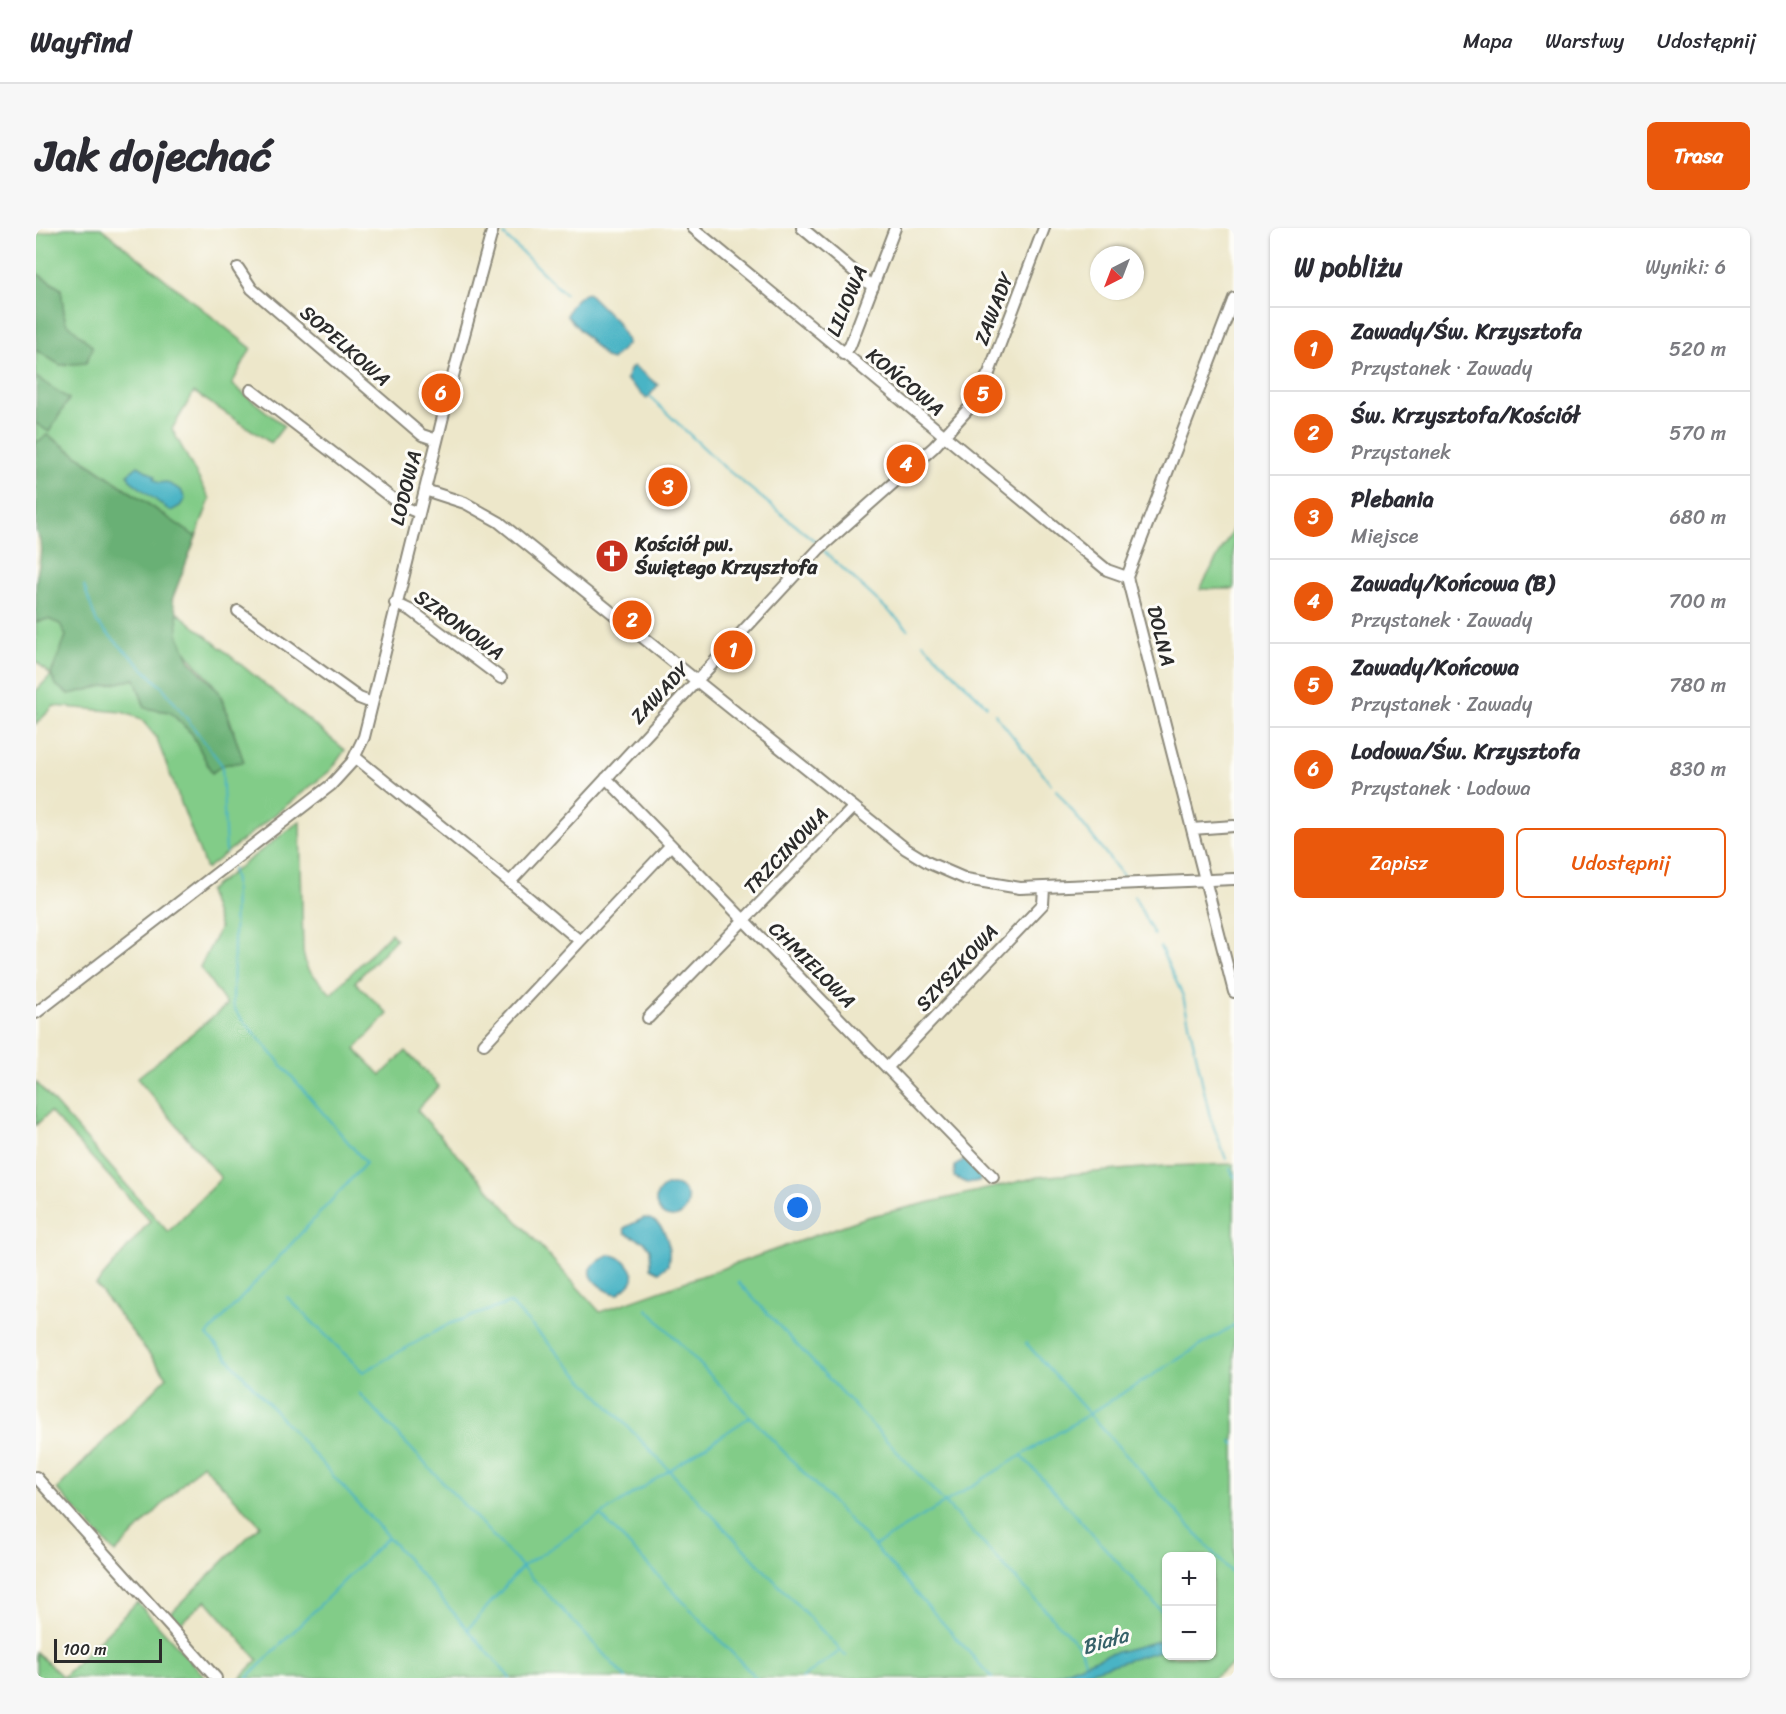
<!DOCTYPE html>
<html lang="pl">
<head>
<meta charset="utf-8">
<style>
	body { margin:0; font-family:Sriracha,sans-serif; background:#f7f7f7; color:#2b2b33 }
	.controls { position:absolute; right:18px; bottom:18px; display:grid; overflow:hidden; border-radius:9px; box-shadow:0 2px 4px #0004 }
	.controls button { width:54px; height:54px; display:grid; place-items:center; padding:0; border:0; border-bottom:2px solid #e1e1e2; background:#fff; color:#2b2b33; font:30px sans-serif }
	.compass { position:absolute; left:1054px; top:18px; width:54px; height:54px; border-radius:50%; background:#fff; box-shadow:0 2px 4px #0004; rotate:222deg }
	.scale { position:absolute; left:18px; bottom:15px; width:108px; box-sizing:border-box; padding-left:6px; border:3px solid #2b2b2b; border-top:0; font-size:16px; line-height:21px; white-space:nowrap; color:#2b2b2b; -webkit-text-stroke:4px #fdfcf7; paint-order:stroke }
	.you { position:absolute; left:762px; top:980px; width:21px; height:21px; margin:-15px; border:4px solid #fff; border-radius:50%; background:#1a73e8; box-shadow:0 0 0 9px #1a73e833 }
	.badge { display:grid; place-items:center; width:39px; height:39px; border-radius:50%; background:#ea580c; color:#fff; font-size:20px; font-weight:700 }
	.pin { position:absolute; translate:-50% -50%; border:3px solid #fff; box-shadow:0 2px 6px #0006 }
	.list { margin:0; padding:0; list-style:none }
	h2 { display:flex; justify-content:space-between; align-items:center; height:78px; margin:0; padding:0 24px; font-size:26px }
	h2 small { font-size:20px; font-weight:400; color:#7c7c81 }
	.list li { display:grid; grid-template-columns:39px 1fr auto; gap:18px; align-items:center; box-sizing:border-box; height:84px; padding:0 24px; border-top:2px solid #e1e1e2 }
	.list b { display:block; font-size:22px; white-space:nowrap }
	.list p { margin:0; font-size:20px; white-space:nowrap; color:#7c7c81 }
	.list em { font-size:20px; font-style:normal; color:#7c7c81 }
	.actions { display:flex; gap:12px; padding:18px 24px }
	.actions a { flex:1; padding:14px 0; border:2px solid #ea580c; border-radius:9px; text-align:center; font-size:21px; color:#ea580c }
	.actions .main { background:#ea580c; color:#fff }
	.map { position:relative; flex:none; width:1198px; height:1450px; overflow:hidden; border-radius:9px }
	header { display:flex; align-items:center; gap:36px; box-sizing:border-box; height:84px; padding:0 30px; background:#fff; border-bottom:2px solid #e1e1e2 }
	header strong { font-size:28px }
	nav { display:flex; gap:33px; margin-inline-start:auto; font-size:21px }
	.intro { display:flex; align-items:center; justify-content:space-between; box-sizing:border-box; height:144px; padding:0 36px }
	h1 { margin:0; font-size:42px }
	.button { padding:15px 27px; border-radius:9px; background:#ea580c; color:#fff; font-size:21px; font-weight:700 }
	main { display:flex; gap:36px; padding:0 36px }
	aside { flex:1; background:#fff; border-radius:9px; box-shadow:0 2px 4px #0004 }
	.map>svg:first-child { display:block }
</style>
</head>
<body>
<header>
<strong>Wayfind</strong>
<nav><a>Mapa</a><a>Warstwy</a><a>Udostępnij</a></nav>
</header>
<div class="intro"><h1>Jak dojechać</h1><a class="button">Trasa</a></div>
<main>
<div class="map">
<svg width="1198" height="1450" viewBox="0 0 1198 1450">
	<rect width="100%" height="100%" fill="#fdfcf7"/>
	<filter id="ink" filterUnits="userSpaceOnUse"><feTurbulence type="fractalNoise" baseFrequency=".0167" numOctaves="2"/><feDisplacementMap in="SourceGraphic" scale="12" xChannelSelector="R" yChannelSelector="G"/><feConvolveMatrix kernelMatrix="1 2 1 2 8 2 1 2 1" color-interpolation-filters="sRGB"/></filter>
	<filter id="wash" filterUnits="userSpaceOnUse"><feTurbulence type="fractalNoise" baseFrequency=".008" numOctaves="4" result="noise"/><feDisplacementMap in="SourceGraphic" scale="24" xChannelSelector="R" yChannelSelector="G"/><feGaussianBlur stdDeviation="1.35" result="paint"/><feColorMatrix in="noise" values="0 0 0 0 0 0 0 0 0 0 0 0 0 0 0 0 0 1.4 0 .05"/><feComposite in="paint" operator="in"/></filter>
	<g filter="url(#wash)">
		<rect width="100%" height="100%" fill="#ede7ca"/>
		<!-- green -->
		<path fill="#82cc88" stroke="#567c5a" stroke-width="1.5" fill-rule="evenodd" d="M29,0H65L215,120L196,156L248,198L235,215L158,164L136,201L174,271L160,309L12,207L0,215V195L13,204L33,171L0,149V122L25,137L29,93L25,61L0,45V7Z
			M1198,299V361H1164Z
			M141,384L309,522L295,542L170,641L120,509L105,491L86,484L18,478L0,496V463L15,447L0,433V394L12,391L25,396L30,408L15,446L21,458L33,466L99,451L109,480L134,484L156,506L176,545L186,537L207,534C203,520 189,473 182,463C166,438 133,419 141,384Z
			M264,593L267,724L271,740L295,766L355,705L360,711L319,754L352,786L319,821L345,847L370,823L403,858L381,882L564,1084L831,989L1002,949L1129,938L1198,936V1435L1177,1450H204L222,1432L170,1372L141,1398L132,1388L224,1297L166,1236L79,1325L21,1261L131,1149L60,1057L114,993L14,884L0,897V854L132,1004L185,950L101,850L191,777L164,739L184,700L172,663ZM1130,1328H1176V1428H1130Z
			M101,1374L170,1450H0V1424L27,1449Z"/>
		<!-- forest -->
		<path fill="#69b074" stroke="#4a6e50" stroke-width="1.5" d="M0,45L25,61L29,93L57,119L50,135L24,137L0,122Z
			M0,149L33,171L13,204L0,195Z
			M11,207L160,309L136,372L141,384L142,406L154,433L183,464L208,534L186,537L176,545L156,506L134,484L109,480L99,451L33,466L21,458L15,447L30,408L24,396L12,391L0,394C0,381 0,368 0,355C1,340 10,318 0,304V215Z"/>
		<!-- water -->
		<path fill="#48b4c5" stroke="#3a7078" stroke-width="1.5" d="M552,65L580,93L592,115L576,132L570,130L531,88C532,79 542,67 552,65Z
			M598,138L622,157L611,171L590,151L595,140Z
			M102,238L119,248L118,251L123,255L130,254L145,262L149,271L144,278L135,283L130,280L94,252L92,246Z
			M929,931L945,950L943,953L931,955L918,949L919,938Z
			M620 973a16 16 0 1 1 32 0a16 16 0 1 1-32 0Z
			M608,990C630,992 636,1019 632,1037L623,1044L615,1040L614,1021L609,1014L589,1005L588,1000Z
			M574,1027C584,1027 600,1040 597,1051C595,1057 587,1062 582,1066C572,1066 547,1050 557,1037C561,1033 569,1030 574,1027Z
			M1130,1411V1421L1031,1450H1012L1070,1427Z"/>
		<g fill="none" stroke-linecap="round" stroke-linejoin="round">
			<!-- stream -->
			<path stroke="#48b4c5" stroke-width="2" d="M468,7L529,66
				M614,169L688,239L780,314
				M788,323L872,401
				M48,358L61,395L128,461L186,537L190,625
				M887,415L951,478
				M959,486L1015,556
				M1020,562L1088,649
				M196,641L199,653L197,776L201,785L330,935L171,1107L352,1309L211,1450
				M1098,668L1118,707
				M1124,719L1147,768L1174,889L1190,931
				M1194,941L1198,949
				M702,1054L1045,1420L1049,1434
				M251,1069L327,1144L413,1096L474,1075L810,1428
				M611,1081L838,1318L956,1450
				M990,1115L1198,1348
				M323,1165L590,1450
				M1196,1213L1198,1216
				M986,1228L1130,1388
				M566,1289L720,1450
				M352,1309L474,1450
				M838,1318L1198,1097
				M431,1402L486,1339L714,1189
				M766,1450L804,1423"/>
		</g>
	</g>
	<g filter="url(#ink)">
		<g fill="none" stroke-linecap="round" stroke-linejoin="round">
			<defs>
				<path id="minor" d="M657,0L1071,342L1091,349
					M766,0L837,59
					M202,40L216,61L386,207L401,212
					M1198,70L1091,349L1198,764
					M807,126L814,118L859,0
					M215,162L366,278L383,285
					M389,262L429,275L463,294L870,621L893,635L930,651L984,660L1198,651
					M359,375L376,383L465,450
					M202,383L323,470L336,475
					M319,529L474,654
					M570,550L957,949
					M1156,601L1198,598
					M544,713L634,618
					M0,785L295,557L316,534L328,509L418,144L457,0
					M612,790L818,579
					M448,816L544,713L474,654L783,321L898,219L934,179L953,145L1008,0
					M851,840L1007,676L1008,660
					M0,1249L180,1450"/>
			</defs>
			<!-- minor casing -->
			<use href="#minor" stroke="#8c897a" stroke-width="14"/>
			<!-- minor -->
			<use href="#minor" stroke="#fff" stroke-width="10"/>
		</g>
	</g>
	<!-- icons -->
	<defs>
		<symbol id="church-disc" viewBox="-11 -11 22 22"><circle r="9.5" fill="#c8321e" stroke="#fdfcf7"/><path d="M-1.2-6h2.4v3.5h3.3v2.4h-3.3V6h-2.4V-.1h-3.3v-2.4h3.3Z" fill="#fff"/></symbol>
	</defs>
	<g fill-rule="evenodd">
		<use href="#church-disc" x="557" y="309" width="38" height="38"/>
	</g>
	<g text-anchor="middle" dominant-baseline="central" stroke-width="6" stroke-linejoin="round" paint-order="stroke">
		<!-- street labels -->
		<g font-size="20" fill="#2b2b2b" stroke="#fdfcf7">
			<text transform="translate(811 73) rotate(-67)">LILIOWA</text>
			<text transform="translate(958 81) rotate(-69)">ZAWADY</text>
			<text transform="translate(309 118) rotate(41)">SOPELKOWA</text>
			<text transform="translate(869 154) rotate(40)">KOŃCOWA</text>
			<text transform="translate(370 260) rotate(-76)">LODOWA</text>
			<text transform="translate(423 397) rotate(36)">SZRONOWA</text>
			<text transform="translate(1125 408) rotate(76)">DOLNA</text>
			<text transform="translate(624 465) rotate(-47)">ZAWADY</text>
			<text transform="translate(750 623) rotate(-46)">TRZCINOWA</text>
			<text transform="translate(776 737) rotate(45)">CHMIELOWA</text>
			<text transform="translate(921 740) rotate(-47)">SZYSZKOWA</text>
		</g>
		<!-- poi labels -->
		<g font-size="20" font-weight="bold" fill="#2b2b2b" stroke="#fdfcf7" text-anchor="start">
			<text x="599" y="316">Kościół pw.<tspan x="599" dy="23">Świętego Krzysztofa</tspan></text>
		</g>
		<!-- water labels -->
		<g font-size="21" font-style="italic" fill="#376269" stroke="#fdfcf7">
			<text transform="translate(1069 1413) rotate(-17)">Biała</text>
		</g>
	</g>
</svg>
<div class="controls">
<button>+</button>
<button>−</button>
</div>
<svg class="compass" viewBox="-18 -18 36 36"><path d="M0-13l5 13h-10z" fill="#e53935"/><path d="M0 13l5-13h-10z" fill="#7c7c81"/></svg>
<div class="scale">100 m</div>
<div class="you"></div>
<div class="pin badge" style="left:697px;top:422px">1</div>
<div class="pin badge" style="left:596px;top:392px">2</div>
<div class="pin badge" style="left:632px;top:259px">3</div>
<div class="pin badge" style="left:870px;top:236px">4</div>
<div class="pin badge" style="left:947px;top:166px">5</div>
<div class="pin badge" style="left:405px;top:165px">6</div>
</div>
<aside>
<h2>W pobliżu<small>Wyniki: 6</small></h2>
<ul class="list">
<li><span class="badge">1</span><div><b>Zawady/Św. Krzysztofa</b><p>Przystanek · Zawady</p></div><em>520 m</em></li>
<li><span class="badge">2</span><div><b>Św. Krzysztofa/Kościół</b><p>Przystanek</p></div><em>570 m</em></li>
<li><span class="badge">3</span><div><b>Plebania</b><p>Miejsce</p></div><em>680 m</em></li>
<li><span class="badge">4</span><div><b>Zawady/Końcowa (B)</b><p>Przystanek · Zawady</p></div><em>700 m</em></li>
<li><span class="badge">5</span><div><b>Zawady/Końcowa</b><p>Przystanek · Zawady</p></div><em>780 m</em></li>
<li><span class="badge">6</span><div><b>Lodowa/Św. Krzysztofa</b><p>Przystanek · Lodowa</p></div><em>830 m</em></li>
</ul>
<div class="actions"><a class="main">Zapisz</a><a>Udostępnij</a></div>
</aside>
</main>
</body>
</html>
